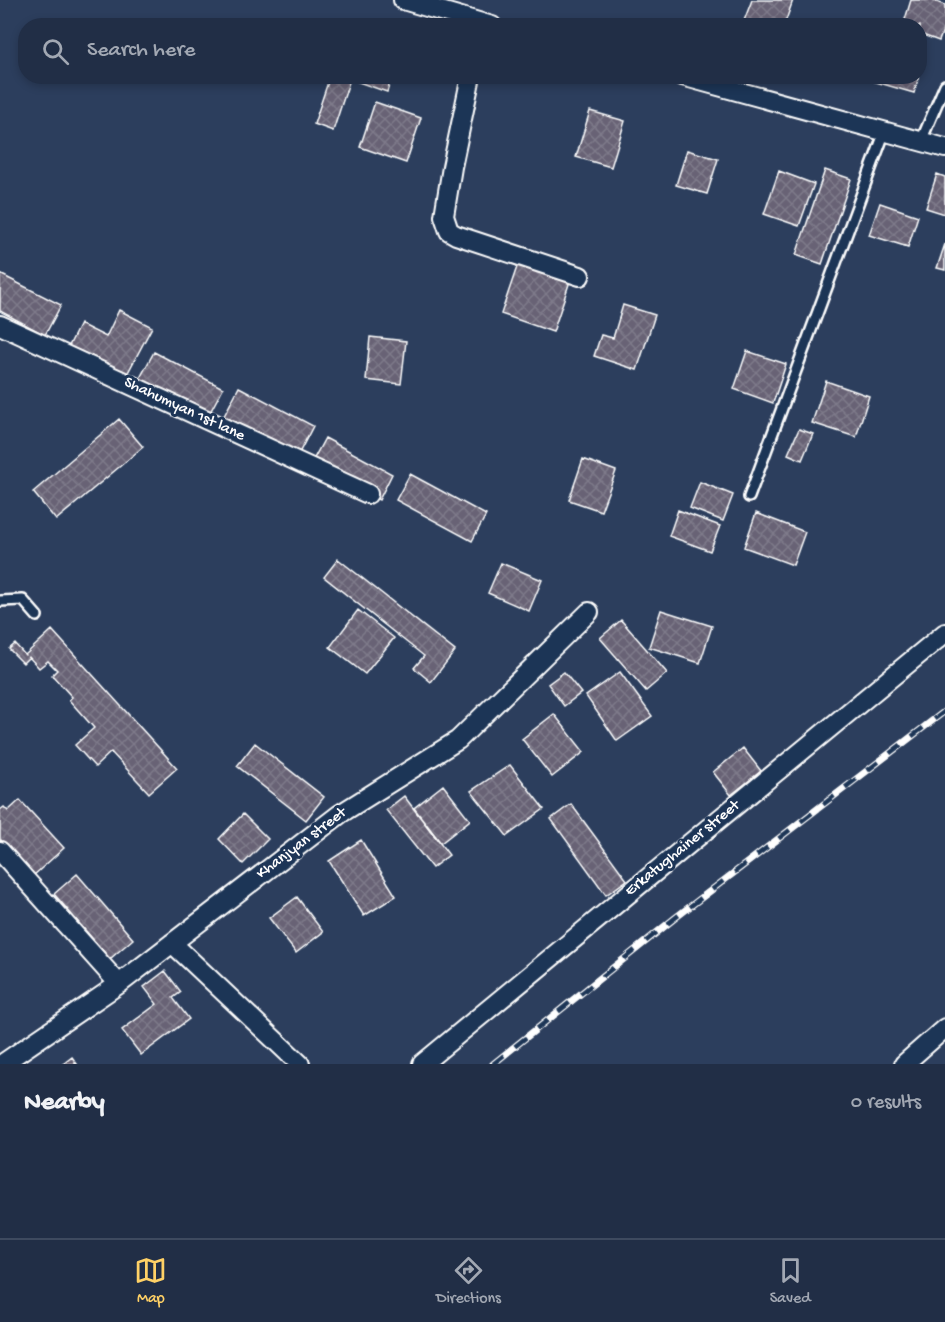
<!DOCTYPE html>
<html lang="en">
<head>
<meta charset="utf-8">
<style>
	body { margin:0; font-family:"Gochi Hand",sans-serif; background:#29364d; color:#f1f3f6 }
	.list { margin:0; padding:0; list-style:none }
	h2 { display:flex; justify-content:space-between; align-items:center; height:78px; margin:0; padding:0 24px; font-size:26px }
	h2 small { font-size:20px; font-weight:400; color:#a2a8b3 }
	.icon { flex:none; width:33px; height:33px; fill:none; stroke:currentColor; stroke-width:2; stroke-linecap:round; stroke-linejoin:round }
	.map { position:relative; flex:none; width:945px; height:1064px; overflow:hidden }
	.search { position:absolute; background:#212e46; box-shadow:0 3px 9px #0003; left:18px; right:18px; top:18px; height:66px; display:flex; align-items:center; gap:15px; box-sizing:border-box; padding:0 21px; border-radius:24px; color:#a2a8b3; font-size:22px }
	.sheet { height:174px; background:#212e46 }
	nav { display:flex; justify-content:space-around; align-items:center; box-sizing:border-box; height:84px; border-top:2px solid #3e4a5f; background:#212e46; font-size:16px; color:#a2a8b3 }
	nav a { display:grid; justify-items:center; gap:3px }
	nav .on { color:#ffd166 }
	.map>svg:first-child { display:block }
</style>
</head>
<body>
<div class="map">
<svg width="945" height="1064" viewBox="0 0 945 1064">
	<defs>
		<pattern id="building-cross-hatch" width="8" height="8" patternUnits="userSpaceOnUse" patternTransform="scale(1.5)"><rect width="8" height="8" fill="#676275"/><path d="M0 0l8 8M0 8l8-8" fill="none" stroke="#7e7a8a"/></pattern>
	</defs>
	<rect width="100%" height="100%" fill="#2c3e5d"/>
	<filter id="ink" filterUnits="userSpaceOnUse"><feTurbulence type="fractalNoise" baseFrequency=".0167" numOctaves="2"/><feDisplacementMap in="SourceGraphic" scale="12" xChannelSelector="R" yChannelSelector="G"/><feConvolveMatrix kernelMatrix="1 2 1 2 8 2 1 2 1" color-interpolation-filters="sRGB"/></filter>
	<g filter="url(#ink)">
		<!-- building -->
		<path fill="url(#building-cross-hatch)" stroke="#fff" stroke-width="1.5" d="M752,0H793L784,26H742Z
			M911,0H931L945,5V25L939,41L920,34V26H903Z
			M330,76H392L387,92L350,79L333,131L314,124Z
			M870,76H919L914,93L869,80Z
			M375,102L421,118L406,163L360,147Z
			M590,111L625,121L611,167L576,157Z
			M687,150L718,159L707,194L676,185Z
			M825,170L851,179L822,264L796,255Z
			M779,171L814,184L799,226L764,214Z
			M937,174L945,177V214L926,208Z
			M880,203L918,216L908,247L869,235Z
			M945,244V270L937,268Z
			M518,264L570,281L553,332L501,314Z
			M0,274L61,305L45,335L0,311Z
			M623,305L655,315L637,370L594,356L601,335L613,338Z
			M119,310L152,327L125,378L68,348L80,324L106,337Z
			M370,337L406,341L401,384L366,380Z
			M747,351L786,364L773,403L734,389Z
			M154,352L223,388L208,416L139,380Z
			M826,381L869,396L856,437L812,423Z
			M239,387L313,426L297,457L223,418Z
			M119,419L143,447L56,520L33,492Z
			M799,429L813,434L802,460L788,454Z
			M325,438L392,474L379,500L311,464Z
			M583,459L616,471L601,511L569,500Z
			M410,474L486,515L472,541L396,500Z
			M700,482L733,495L723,521L690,508Z
			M678,510L720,526L710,551L669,536Z
			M756,513L805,532L793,565L744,547Z
			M338,559L455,651L431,682L414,668L424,656L324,577Z
			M501,563L542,580L529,611L488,593Z
			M358,610L394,638L365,674L330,647Z
			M661,610L712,626L700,663L649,647Z
			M621,620L667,673L646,691L600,638Z
			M52,630L177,768L149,793L111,752L95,767L75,745L94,728L69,700L72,697L52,675L57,670L48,661L39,668L29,657L23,663L9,649L15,644L25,655Z
			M564,672L581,693L564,706L548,684Z
			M620,672L652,716L617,741L586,696Z
			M554,714L584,752L552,777L522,739Z
			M255,743L324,797L306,820L237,766Z
			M743,748L761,771L731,795L713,772Z
			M510,765L544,809L507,836L471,791Z
			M443,785L470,820L441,843L414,808Z
			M404,796L449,855L432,868L386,810Z
			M20,800L64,848L33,876L0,839V810L4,807L8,811Z
			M571,804L627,880L606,895L551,819Z
			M243,814L268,839L243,864L219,839Z
			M361,840L396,896L364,916L329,861Z
			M77,874L133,939L110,959L54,894Z
			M297,897L323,932L296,953L269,918Z
			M165,971L181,992L173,998L189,1019L141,1055L122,1030L157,1004L144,987Z
			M72,1057L77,1064H63Z"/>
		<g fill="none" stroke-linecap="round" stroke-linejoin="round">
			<defs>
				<path id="lane" d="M921,141L945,85
					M749,497L885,131
					M0,601L23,600L37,616"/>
				<path id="street" d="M403,0L492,26
					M471,76L452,167L444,216L449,231L456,235L580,276
					M682,76L945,148
					M0,325L368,494
					M0,851L119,984
					M172,943L300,1064
					M2,1064L119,984L340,814L458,740L589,612
					M422,1064L945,633
					M904,1064L945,1028"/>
			</defs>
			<!-- lane casing -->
			<use href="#lane" stroke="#fff" stroke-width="14"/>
			<!-- street casing -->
			<use href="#street" stroke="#fff" stroke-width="22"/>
			<!-- lane -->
			<use href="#lane" stroke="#1d3557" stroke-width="9"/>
			<!-- street -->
			<use href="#street" stroke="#1d3557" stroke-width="18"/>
			<defs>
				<path id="rail" d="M493,1064L675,918L945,711"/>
			</defs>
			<!-- rail casing -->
			<use href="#rail" stroke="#fff" stroke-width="7"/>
			<!-- rail -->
			<use href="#rail" stroke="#1d3557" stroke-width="4.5" stroke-dasharray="14" stroke-linecap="butt"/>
		</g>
	</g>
	<g text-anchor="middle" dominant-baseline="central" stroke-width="6" stroke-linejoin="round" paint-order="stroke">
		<!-- street labels -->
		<g font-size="16" fill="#fff" stroke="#1d3557">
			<text transform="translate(184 410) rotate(25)">Shahumyan 1st lane</text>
			<text transform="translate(302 844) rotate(-37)">Khanjyan street</text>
			<text transform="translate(683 849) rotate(-39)">Erkatughainer street</text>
		</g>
	</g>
</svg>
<div class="search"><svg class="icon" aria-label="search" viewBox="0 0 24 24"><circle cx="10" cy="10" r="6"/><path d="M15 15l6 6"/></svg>Search here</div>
</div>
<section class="sheet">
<h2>Nearby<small>0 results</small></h2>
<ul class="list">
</ul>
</section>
<nav>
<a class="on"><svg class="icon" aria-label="map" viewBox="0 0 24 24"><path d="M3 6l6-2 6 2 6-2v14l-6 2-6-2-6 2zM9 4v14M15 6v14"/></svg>Map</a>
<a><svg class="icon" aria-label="directions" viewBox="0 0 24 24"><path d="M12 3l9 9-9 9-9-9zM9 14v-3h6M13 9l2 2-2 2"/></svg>Directions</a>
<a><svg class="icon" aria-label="saved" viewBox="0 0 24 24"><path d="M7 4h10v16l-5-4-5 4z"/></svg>Saved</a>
</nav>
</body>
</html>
